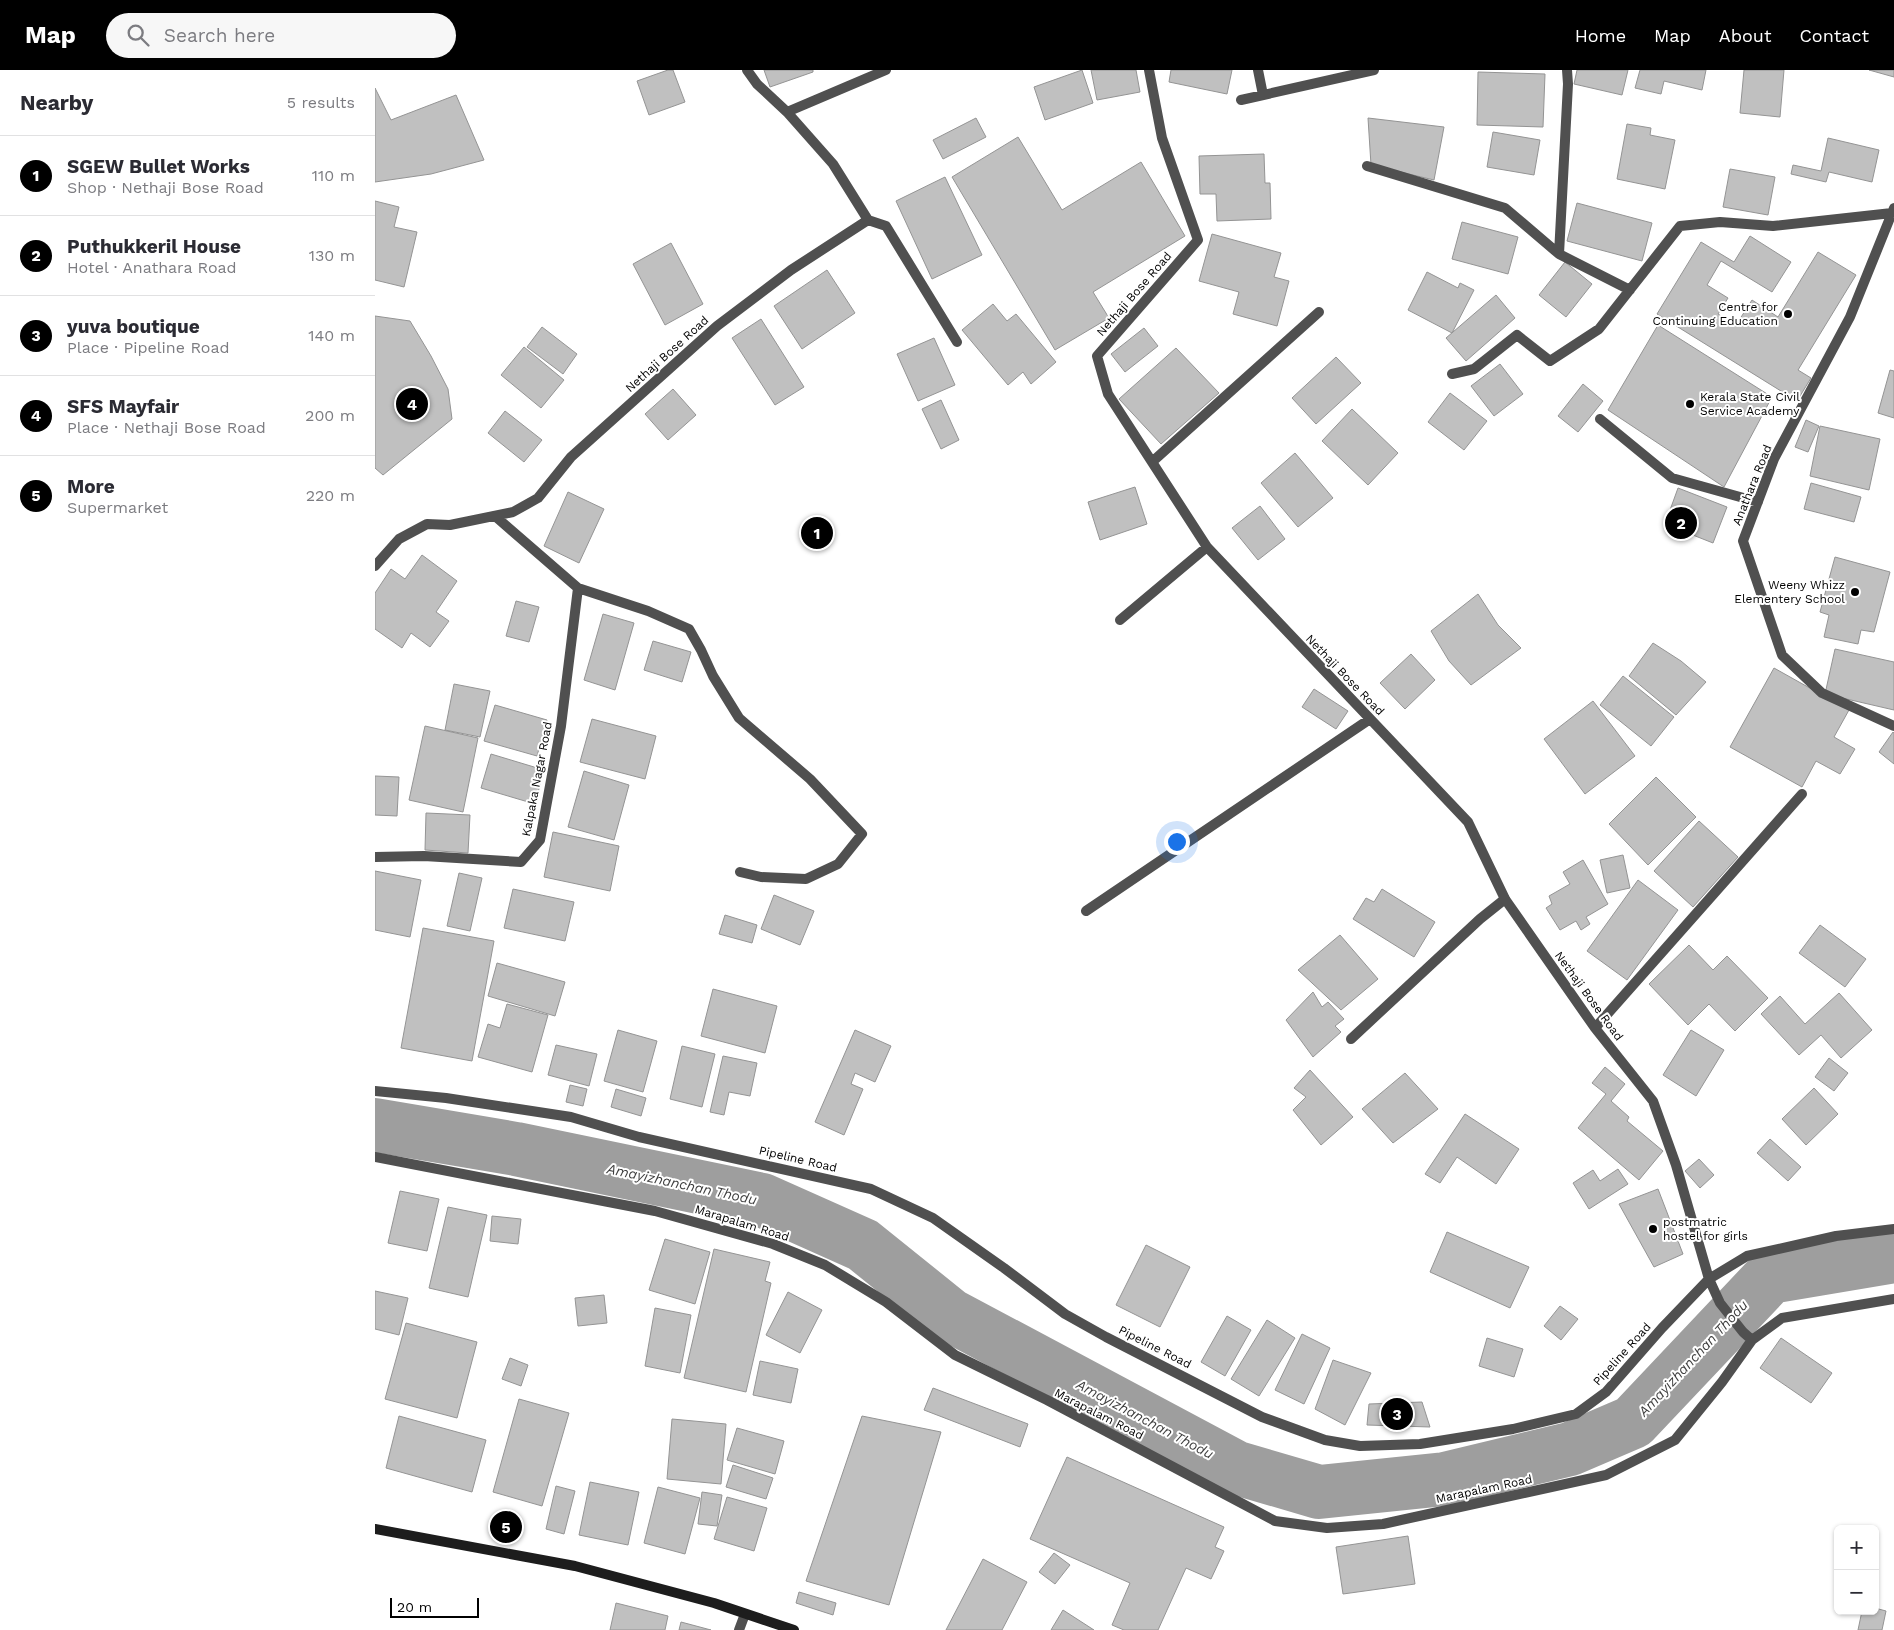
<!DOCTYPE html>
<html lang="en">
<head>
<meta charset="utf-8">
<style>
	body { margin:0; font-family:"Work Sans",sans-serif; background:#f7f7f7; color:#2b2b33 }
	.controls { position:absolute; right:15px; bottom:15px; display:grid; overflow:hidden; border-radius:8px; box-shadow:0 1px 4px #0004 }
	.controls button { width:45px; height:45px; display:grid; place-items:center; padding:0; border:0; border-bottom:1px solid #e1e1e2; background:#fff; color:#2b2b33; font:25px sans-serif }
	.scale { position:absolute; left:15px; bottom:12px; width:89px; box-sizing:border-box; padding-left:5px; border:2px solid #000; border-top:0; font-size:14px; line-height:18px; white-space:nowrap; color:#000; -webkit-text-stroke:4px #fff; paint-order:stroke }
	.you { position:absolute; left:801px; top:771px; width:18px; height:18px; margin:-12px; border:4px solid #fff; border-radius:50%; background:#1a73e8; box-shadow:0 0 0 8px #1a73e833 }
	.badge { display:grid; place-items:center; width:32px; height:32px; border-radius:50%; background:#000; color:#fff; font-size:16px; font-weight:700 }
	.pin { position:absolute; translate:-50% -50%; border:2px solid #fff; box-shadow:0 1px 5px #0006 }
	.list { margin:0; padding:0; list-style:none }
	h2 { display:flex; justify-content:space-between; align-items:center; height:65px; margin:0; padding:0 20px; font-size:21px }
	h2 small { font-size:16px; font-weight:400; color:#7c7c81 }
	.list li { display:grid; grid-template-columns:32px 1fr auto; gap:15px; align-items:center; box-sizing:border-box; height:80px; padding:0 20px; border-top:1px solid #e1e1e2 }
	.list b { display:block; font-size:19px; white-space:nowrap }
	.list p { margin:0; font-size:16px; white-space:nowrap; color:#7c7c81 }
	.list em { font-size:16px; font-style:normal; color:#7c7c81 }
	.icon { flex:none; width:28px; height:28px; fill:none; stroke:currentColor; stroke-width:2; stroke-linecap:round; stroke-linejoin:round }
	.map { position:relative; flex:none; width:1519px; height:1560px; overflow:hidden }
	header { display:flex; align-items:center; gap:30px; box-sizing:border-box; height:70px; padding:0 25px; background:#000; color:#fff }
	header strong { font-size:24px }
	nav { display:flex; gap:28px; margin-inline-start:auto; font-size:18px }
	.search { width:350px; height:45px; background:#f7f7f7; display:flex; align-items:center; gap:12px; box-sizing:border-box; padding:0 18px; border-radius:28px; color:#7c7c81; font-size:19px }
	main { display:flex }
	aside { flex:1; background:#fff }
	.map>svg:first-child { display:block }
</style>
</head>
<body>
<header>
<strong>Map</strong>
<div class="search"><svg class="icon" aria-label="search" viewBox="0 0 24 24"><circle cx="10" cy="10" r="6"/><path d="M15 15l6 6"/></svg>Search here</div>
<nav><a>Home</a><a>Map</a><a>About</a><a>Contact</a></nav>
</header>
<main>
<aside>
<h2>Nearby<small>5 results</small></h2>
<ul class="list">
<li><span class="badge">1</span><div><b>SGEW Bullet Works</b><p>Shop · Nethaji Bose Road</p></div><em>110 m</em></li>
<li><span class="badge">2</span><div><b>Puthukkeril House</b><p>Hotel · Anathara Road</p></div><em>130 m</em></li>
<li><span class="badge">3</span><div><b>yuva boutique</b><p>Place · Pipeline Road</p></div><em>140 m</em></li>
<li><span class="badge">4</span><div><b>SFS Mayfair</b><p>Place · Nethaji Bose Road</p></div><em>200 m</em></li>
<li><span class="badge">5</span><div><b>More</b><p>Supermarket</p></div><em>220 m</em></li>
</ul>
</aside>
<div class="map">
<svg width="1519" height="1560" viewBox="0 0 1519 1560">
	<rect width="100%" height="100%" fill="#fff"/>
	<g fill="none" stroke-linecap="round" stroke-linejoin="round">
		<!-- river -->
		<path stroke="#9e9e9e" stroke-width="54" d="M0,1055L141,1079L387,1130L488,1175L575,1245L862,1398L944,1422L1070,1409L1195,1379L1258,1352L1395,1207L1519,1186"/>
	</g>
	<!-- building -->
	<path fill="#c0c0c0" stroke="#949494" d="M293,0H298L310,32L274,45L262,11Z
		M389,0H438V2L395,17Z
		M707,0L718,33L670,50L659,17Z
		M716,0H761L765,22L722,30Z
		M796,0H857L852,24L794,12Z
		M1202,0H1253L1247,25L1199,14Z
		M1265,0H1331L1327,20L1289,11L1286,24L1260,18Z
		M1369,0H1409L1405,47L1365,43Z
		M1494,0H1519V7Z
		M1103,2L1170,4L1168,57L1102,55Z
		M0,18L16,50L81,25L109,90L56,104L0,112Z
		M601,48L611,67L568,89L558,70Z
		M993,48L1069,57L1059,110L996,95Z
		M1252,54L1276,58L1275,65L1300,70L1290,119L1242,109Z
		M1118,62L1165,70L1159,105L1112,97Z
		M643,67L687,140L766,92L810,166L718,222L734,248L680,280L577,107Z
		M1453,68L1504,80L1497,112L1454,102L1451,112L1416,104L1418,95L1446,101Z
		M889,84L890,113H895L896,149L842,151L841,124H825L824,86Z
		M1355,99L1400,107L1393,145L1348,137Z
		M570,107L607,185L557,209L521,131Z
		M0,131L24,137L19,157L42,162L29,217L0,210Z
		M1202,133L1277,153L1267,191L1192,171Z
		M1087,152L1143,167L1133,204L1077,189Z
		M837,164L906,183L899,207L914,211L902,256L858,244L864,222L824,211Z
		M1375,166L1416,192L1397,222L1346,191L1332,215L1353,228L1343,244L1361,255L1377,230L1403,247L1443,182L1481,205L1423,300L1436,308L1422,331L1282,244L1326,172L1359,192Z
		M296,173L328,234L290,255L258,194Z
		M1190,192L1217,214L1191,247L1164,225Z
		M452,200L480,243L427,279L399,236Z
		M1052,202L1083,218L1085,213L1099,220L1077,263L1033,240Z
		M1121,225L1140,248L1091,291L1071,268Z
		M618,234L632,251L641,244L681,292L656,314L648,302L633,315L587,260Z
		M0,246L35,251L56,286L73,319L77,349L8,405L0,398Z
		M386,249L429,317L400,335L357,268Z
		M1283,255L1397,327L1349,417L1233,340Z
		M167,257L202,284L188,304L152,277Z
		M769,258L783,276L750,302L736,284Z
		M559,268L580,315L543,331L522,284Z
		M149,277L189,310L166,338L126,305Z
		M801,278L844,323L786,374L744,329Z
		M961,287L986,313L941,354L917,328Z
		M1125,294L1148,324L1119,346L1096,316Z
		M1515,300L1519,301V348L1503,343Z
		M1208,314L1228,331L1203,362L1183,346Z
		M298,319L321,345L293,370L270,344Z
		M1075,323L1112,351L1089,380L1053,352Z
		M566,330L584,370L566,379L547,339Z
		M977,339L1023,383L993,415L947,371Z
		M130,341L167,370L149,392L113,363Z
		M1431,350L1444,356L1433,382L1420,377Z
		M1445,356L1505,369L1494,420L1435,406Z
		M920,383L958,428L923,457L886,413Z
		M1436,413L1486,427L1479,452L1429,439Z
		M760,417L772,454L725,470L713,432Z
		M1303,418L1352,437L1338,473L1290,454Z
		M193,422L229,439L204,493L169,476Z
		M885,436L910,469L883,490L857,458Z
		M47,485L82,511L61,542L74,551L55,577L36,563L27,578L0,559V523L16,499L30,509Z
		M1460,487L1515,502L1499,562L1486,560L1483,574L1449,567L1454,545L1445,542Z
		M1103,524L1123,555L1146,578L1096,615L1074,591L1056,561Z
		M141,531L164,537L154,572L131,566Z
		M228,544L259,553L240,620L209,610Z
		M278,571L316,582L307,612L269,600Z
		M1278,573L1306,591L1331,612L1301,645L1254,606Z
		M1460,579L1519,592V640L1450,624Z
		M1036,584L1060,610L1030,639L1005,613Z
		M1399,598L1474,640L1459,667L1480,679L1465,704L1441,691L1427,717L1355,677Z
		M1248,606L1299,647L1276,676L1225,635Z
		M79,614L115,621L105,667L70,660Z
		M939,619L973,641L961,659L927,637Z
		M1218,631L1260,686L1210,724L1169,669Z
		M120,635L172,650L162,686L109,671Z
		M217,649L281,666L270,709L205,692Z
		M50,656L103,668L88,742L34,730Z
		M1518,662L1519,663V694L1504,682Z
		M116,684L169,700L160,734L106,718Z
		M209,701L254,715L239,770L193,757Z
		M0,706L24,707L22,746L0,745Z
		M1281,707L1321,747L1273,795L1234,754Z
		M51,743L95,745L93,783L50,780Z
		M1324,751L1363,787L1318,837L1279,801Z
		M178,762L244,776L235,821L169,807Z
		M1248,785L1255,818L1232,823L1225,790Z
		M1208,790L1233,834L1211,847L1215,854L1206,860L1201,851L1185,860L1171,838L1177,834L1174,826L1195,814L1188,802Z
		M0,801L46,810L35,867L0,860Z
		M84,803L107,808L95,861L72,856Z
		M1263,810L1303,840L1252,910L1212,881Z
		M138,819L199,832L190,871L129,858Z
		M1007,819L1060,852L1039,887L978,849L991,828L999,832Z
		M399,825L439,841L425,875L386,859Z
		M350,845L382,855L377,873L344,864Z
		M1445,855L1491,889L1470,917L1424,883Z
		M48,858L119,871L97,991L26,978Z
		M965,865L1003,909L966,940L923,900Z
		M1314,875L1338,900L1352,886L1393,928L1360,961L1334,934L1313,955L1274,914Z
		M122,893L190,912L180,946L113,926Z
		M338,919L402,936L390,983L326,966Z
		M938,922L947,937L953,932L969,949L960,956L966,962L938,987L911,950Z
		M1464,923L1497,960L1466,988L1446,965L1424,985L1386,944L1405,926L1430,954Z
		M132,934L173,945L157,1002L103,987L113,954L125,958Z
		M243,960L282,971L268,1022L229,1011Z
		M480,960L516,976L500,1012L480,1003L476,1014L488,1019L469,1065L440,1052Z
		M1316,960L1349,980L1321,1026L1288,1005Z
		M181,975L222,984L214,1016L173,1005Z
		M307,976L340,984L327,1037L295,1029Z
		M348,986L382,993L375,1026L354,1022L349,1045L335,1042Z
		M1454,988L1473,1003L1459,1021L1440,1007Z
		M1230,997L1250,1014L1236,1031L1254,1047L1252,1051L1288,1081L1264,1110L1203,1058L1231,1024L1217,1013Z
		M935,1000L978,1047L946,1075L918,1040L931,1027L919,1018Z
		M1030,1003L1063,1039L1018,1073L987,1039Z
		M195,1015L212,1019L208,1036L191,1032Z
		M1439,1018L1463,1044L1431,1075L1407,1049Z
		M241,1019L271,1028L266,1046L236,1037Z
		M1090,1044L1144,1079L1121,1114L1082,1087L1065,1113L1050,1104Z
		M1395,1069L1426,1097L1413,1111L1382,1083Z
		M1324,1089L1339,1105L1325,1118L1310,1101Z
		M1243,1099L1253,1114L1214,1139L1198,1113L1218,1100L1225,1111Z
		M1283,1119L1308,1184L1279,1197L1244,1134Z
		M25,1121L64,1129L52,1181L13,1173Z
		M73,1137L112,1145L93,1227L54,1218Z
		M117,1146L146,1149L143,1174L115,1171Z
		M1072,1162L1154,1197L1135,1238L1055,1202Z
		M290,1169L335,1182L320,1234L274,1220Z
		M771,1175L815,1197L785,1257L741,1235Z
		M339,1179L395,1192L390,1211L396,1213L371,1322L309,1308Z
		M0,1221L33,1228L24,1265L0,1259Z
		M413,1222L447,1240L425,1283L391,1265Z
		M229,1225L232,1253L203,1256L200,1228Z
		M1185,1236L1203,1249L1186,1270L1169,1256Z
		M280,1238L316,1245L305,1303L270,1296Z
		M852,1246L876,1260L850,1306L826,1292Z
		M892,1250L920,1268L884,1326L856,1309Z
		M31,1253L102,1272L82,1348L10,1329Z
		M927,1264L955,1278L929,1334L900,1320Z
		M1112,1268L1148,1279L1139,1307L1104,1296Z
		M1406,1268L1457,1303L1436,1333L1385,1298Z
		M135,1288L153,1295L146,1316L127,1309Z
		M958,1290L996,1303L970,1355L940,1339Z
		M385,1291L423,1299L416,1333L378,1325Z
		M558,1318L653,1354L645,1377L549,1340Z
		M144,1329L194,1343L167,1436L118,1422Z
		M1047,1332L1055,1357L992,1355L994,1334Z
		M24,1346L111,1370L97,1422L11,1398Z
		M487,1346L566,1362L514,1535L431,1511Z
		M297,1349L351,1354L346,1414L292,1409Z
		M362,1358L409,1371L400,1404L352,1390Z
		M692,1387L849,1457L840,1477L849,1481L836,1509L811,1498L783,1560H749L737,1555L755,1513L655,1469Z
		M358,1395L398,1408L391,1429L351,1417Z
		M215,1412L264,1422L253,1475L204,1465Z
		M181,1416L200,1421L189,1464L171,1459Z
		M283,1417L325,1428L310,1484L269,1473Z
		M327,1422L347,1425L342,1456L323,1454Z
		M352,1427L392,1438L379,1481L339,1469Z
		M1033,1466L1040,1514L968,1524L961,1477Z
		M679,1483L695,1495L680,1514L664,1502Z
		M608,1489L652,1512L627,1560H571Z
		M424,1522L461,1533L458,1545L421,1533Z
		M241,1533L293,1546L290,1560H235Z
		M1500,1538L1511,1541L1507,1560H1483L1487,1541H1500Z
		M688,1540L719,1560H676Z
		M306,1552L336,1560H304Z"/>
	<g fill="none" stroke-linecap="round" stroke-linejoin="round">
		<!-- lane -->
		<path stroke="#505050" stroke-width="10" d="M976,969L1105,849L1130,829"/>
		<!-- street -->
		<path stroke="#505050" stroke-width="10" d="M372,0L382,14L412,42
			M774,0L787,68L823,170L722,286L733,324L832,477L1093,752L1130,829L1220,958L1278,1031L1301,1095L1334,1209L1345,1233L1368,1262L1377,1270
			M883,0L888,25
			M866,30L999,0
			M992,96L1130,138L1184,184L1255,220
			M1519,138L1475,247L1399,389L1368,471L1407,585L1447,623L1519,656
			M493,150L511,156L582,272
			M1184,184L1193,14L1192,0
			M1077,304L1099,299L1142,265L1175,291L1224,259L1305,156L1345,152L1398,156L1517,143
			M1225,349L1297,408L1383,432
			M777,392L944,242
			M0,496L24,469L52,454L75,455L138,442L163,428L196,387L342,256L416,200L493,150L458,94L412,42L511,0
			M203,518L273,541L314,559L326,580L338,606L364,648L435,709L487,764L463,794L431,809L386,807L365,802
			M745,550L832,477
			M0,787L49,786L146,792L165,770L186,656L203,518L120,446
			M711,841L995,649
			M1220,958L1427,724
			M0,1021L71,1028L196,1047L264,1067L496,1119L558,1148L629,1198L690,1244L731,1267L887,1347L950,1370L985,1376L1045,1374L1138,1359L1201,1344L1231,1322L1287,1258L1334,1209L1372,1186L1461,1166L1519,1159
			M0,1087L280,1141L398,1174L450,1195L511,1232L580,1285L672,1330L900,1451L952,1458L1008,1454L1231,1405L1300,1370L1347,1312L1377,1270L1407,1248L1519,1229
			M364,1560L370,1544"/>
		<!-- secondary -->
		<path stroke="#1d1d1d" stroke-width="10" d="M0,1459L200,1496L339,1533L419,1560"/>
	</g>
	<!-- markers -->
	<g fill="#000" stroke="#fff" stroke-width="2">
		<circle cx="1413" cy="244" r="5"/>
		<circle cx="1315" cy="334" r="5"/>
		<circle cx="1480" cy="522" r="5"/>
		<circle cx="1278" cy="1159" r="5"/>
	</g>
	<g text-anchor="middle" dominant-baseline="central" stroke-width="4" stroke-linejoin="round" paint-order="stroke">
		<!-- street labels -->
		<g font-size="12" fill="#000" stroke="#fff">
			<text transform="translate(759 224) rotate(-49)">Nethaji Bose Road</text>
			<text transform="translate(292 284) rotate(-42)">Nethaji Bose Road</text>
			<text transform="translate(1377 415) rotate(-68)">Anathara Road</text>
			<text transform="translate(970 605) rotate(46)">Nethaji Bose Road</text>
			<text transform="translate(162 709) rotate(-79)">Kalpaka Nagar Road</text>
			<text transform="translate(1214 926) rotate(54)">Nethaji Bose Road</text>
			<text transform="translate(423 1089) rotate(13)">Pipeline Road</text>
			<text transform="translate(367 1153) rotate(17)">Marapalam Road</text>
			<text transform="translate(780 1277) rotate(27)">Pipeline Road</text>
			<text transform="translate(1247 1284) rotate(-48)">Pipeline Road</text>
			<text transform="translate(724 1344) rotate(27)">Marapalam Road</text>
			<text transform="translate(1109 1419) rotate(-12)">Marapalam Road</text>
		</g>
		<!-- poi labels -->
		<g font-size="12" fill="#000" stroke="#fff" text-anchor="end">
			<text x="1403" y="237">Centre for<tspan x="1403" dy="14">Continuing Education</tspan></text>
			<text x="1325" y="327" text-anchor="start">Kerala State Civil<tspan x="1325" dy="14">Service Academy</tspan></text>
			<text x="1470" y="515">Weeny Whizz<tspan x="1470" dy="14">Elementery School</tspan></text>
			<text x="1288" y="1152" text-anchor="start">postmatric<tspan x="1288" dy="14">hostel for girls</tspan></text>
		</g>
		<!-- water labels -->
		<g font-size="14" font-style="italic" fill="#3f3f3f" stroke="#fff">
			<text transform="translate(307 1114) rotate(12)">Amayizhanchan Thodu</text>
			<text transform="translate(1318 1288) rotate(-47)">Amayizhanchan Thodu</text>
			<text transform="translate(770 1349) rotate(28)">Amayizhanchan Thodu</text>
		</g>
	</g>
</svg>
<div class="controls">
<button>+</button>
<button>−</button>
</div>
<div class="scale">20 m</div>
<div class="you"></div>
<div class="pin badge" style="left:442px;top:463px">1</div>
<div class="pin badge" style="left:1306px;top:453px">2</div>
<div class="pin badge" style="left:1022px;top:1344px">3</div>
<div class="pin badge" style="left:37px;top:334px">4</div>
<div class="pin badge" style="left:131px;top:1457px">5</div>
</div>
</main>
</body>
</html>
